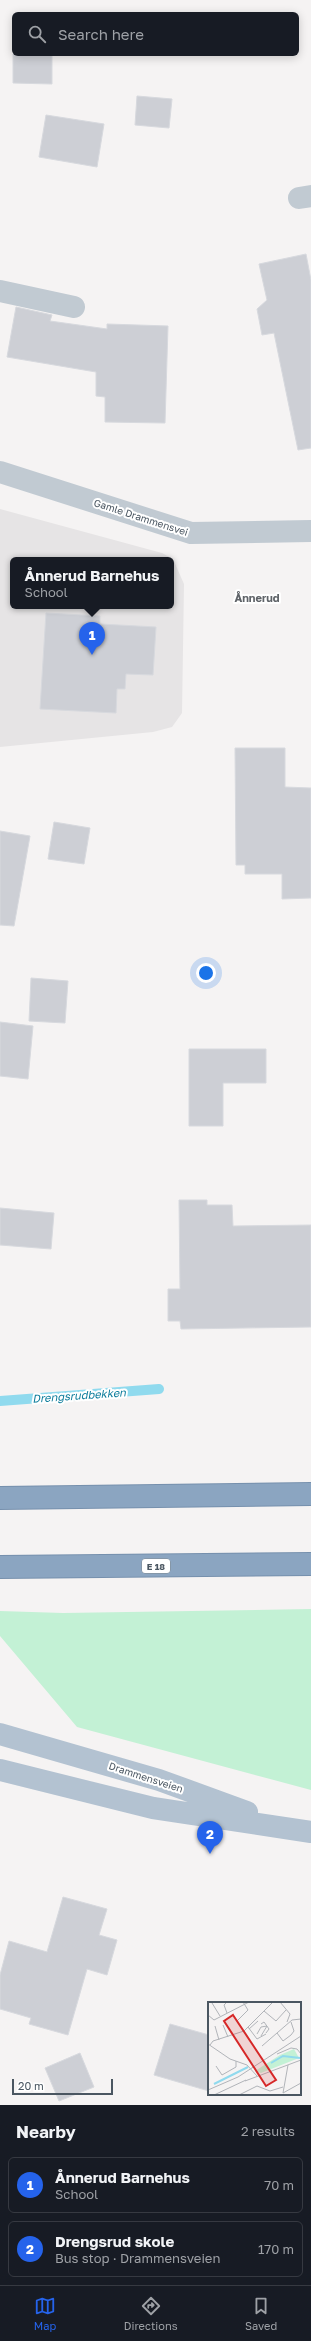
<!DOCTYPE html>
<html lang="en">
<head>
<meta charset="utf-8">
<style>
	body { margin:0; font-family:"Golos Text",sans-serif; background:#242831; color:#f1f3f6 }
	.scale { position:absolute; left:12px; bottom:10px; width:101px; box-sizing:border-box; padding-left:4px; border:2px solid #4a5661; border-top:0; font-size:11px; line-height:14px; white-space:nowrap; color:#4a5661; -webkit-text-stroke:3px #fff; paint-order:stroke }
	.you { position:absolute; left:206px; top:973px; width:14px; height:14px; margin:-10px; border:3px solid #fff; border-radius:50%; background:#1a73e8; box-shadow:0 0 0 6px #1a73e833 }
	.badge { display:grid; place-items:center; width:26px; height:26px; border-radius:50%; background:#2563eb; color:#fff; font-size:13px; font-weight:700 }
	.pin { position:absolute; translate:-50% -33px; filter:drop-shadow(0 1px 2px #0008) }
	.pin::after { content:''; position:absolute; top:21px; width:14px; height:12px; background:inherit; clip-path:polygon(0 0,100% 0,50% 100%) }
	.popup { position:absolute; left:10px; top:557px; width:164px; height:52px; box-sizing:border-box; display:grid; place-content:center; border-radius:6px; background:#171b24; filter:drop-shadow(0 1px 3px #0005); font-size:13px; white-space:nowrap; color:#9ea1a6 }
	.popup b { font-size:15px; color:#f1f3f6 }
	.popup::after { content:''; position:absolute; left:50%; top:100%; margin-left:-8px; border:8px solid transparent; border-top-color:#171b24 }
	.list { margin:0; padding:0; list-style:none }
	h2 { display:flex; justify-content:space-between; align-items:center; height:52px; margin:0; padding:0 16px; font-size:17px }
	h2 small { font-size:13px; font-weight:400; color:#9ea1a6 }
	.list li { display:grid; grid-template-columns:26px 1fr auto; gap:12px; align-items:center; box-sizing:border-box; height:56px; margin:0 8px 8px; padding:0 8px; border:1px solid #363941; border-radius:6px }
	.list b { display:block; font-size:15px; white-space:nowrap }
	.list p { margin:0; font-size:13px; white-space:nowrap; color:#9ea1a6 }
	.list em { font-size:13px; font-style:normal; color:#9ea1a6 }
	.icon { flex:none; width:22px; height:22px; fill:none; stroke:currentColor; stroke-width:2; stroke-linecap:round; stroke-linejoin:round }
	.map { position:relative; flex:none; width:311px; height:2105px; overflow:hidden }
	.search { position:absolute; background:#171b24; box-shadow:0 2px 10px #0003; left:12px; right:12px; top:12px; height:44px; display:flex; align-items:center; gap:10px; box-sizing:border-box; padding:0 14px; border-radius:6px; color:#9ea1a6; font-size:15px }
	.sheet { height:180px; background:#171b24 }
	nav { display:flex; justify-content:space-around; align-items:center; box-sizing:border-box; height:56px; border-top:1px solid #363941; background:#171b24; font-size:11px; color:#9ea1a6 }
	nav a { display:grid; justify-items:center; gap:2px }
	nav .on { color:#2563eb }
	.map>svg:first-child { display:block }
</style>
</head>
<body>
<div class="map">
<svg width="311" height="2105" viewBox="0 0 311 2105">
	<rect width="100%" height="100%" fill="#f5f3f3"/>
	<!-- education -->
	<path fill="#e6e4e5" fill-rule="evenodd" d="M0,509L162,553L173,559L184,584L182,713L172,727L153,732L0,747ZM13,560H171V606H13Z"/>
	<!-- green -->
	<path fill="#c3f1d5" d="M311,1609V1790L77,1727L0,1636V1611L63,1613Z"/>
	<g fill="none" stroke-linecap="round" stroke-linejoin="round">
		<!-- stream -->
		<path stroke="#90daee" stroke-width="10" d="M0,1401L159,1389"/>
	</g>
	<!-- building -->
	<path fill="#cdcfd5" stroke="#d7d9de" d="M13,54H52V84L13,83Z
		M137,96L172,99L169,128L135,125Z
		M46,115L104,124L97,167L39,157Z
		M306,254L311,280V448L298,450L274,333L262,335L257,309L267,300L259,264Z
		M16,307L52,315L50,321L107,329V324L168,326L165,423L105,422V397L96,396V372L7,357Z
		M46,613L100,616V624L156,627L153,675L126,674L125,689H117L116,713L40,709Z
		M235,748H285V787L311,788V898L282,899V874H245V865H236Z
		M54,822L90,828L84,864L48,859Z
		M0,831L30,836L14,926L0,925Z
		M31,978L68,981L65,1023L29,1021Z
		M0,1022L33,1026L28,1079L0,1076Z
		M189,1049H266V1083H223V1126H189Z
		M179,1200H207V1205H232L233,1226L311,1225V1327L181,1329L180,1321H168V1289H180Z
		M0,1208L54,1213L51,1249L0,1245Z
		M63,1897L107,1909L99,1935L117,1940L107,1975L87,1969L68,2035L29,2024L31,2018L0,2009V1975L9,1941L47,1952Z
		M170,2024L209,2035V2091L154,2075Z
		M80,2053L94,2087L59,2101L45,2068Z"/>
	<g fill="none" stroke-linecap="round" stroke-linejoin="round">
		<defs>
			<path id="highway" d="M0,1498L311,1494
				M0,1567L311,1564"/>
		</defs>
		<!-- highway casing -->
		<use href="#highway" stroke="#7690ad" stroke-width="24"/>
		<!-- minor -->
		<path stroke="#c1cad2" stroke-width="22" d="M299,198L311,196
			M0,291L74,307
			M0,472L191,533L311,531"/>
		<!-- major -->
		<path stroke="#b3c2d1" stroke-width="22" d="M0,1734L159,1780L247,1812
			M0,1770L153,1808L311,1832"/>
		<!-- highway -->
		<use href="#highway" stroke="#8ba5c1" stroke-width="22"/>
	</g>
	<g text-anchor="middle" dominant-baseline="central" stroke-width="4" stroke-linejoin="round" paint-order="stroke">
		<!-- shield labels -->
		<rect fill="#fff" stroke="#808990" stroke-width="1" x="142" y="1559" width="28" height="14" rx="3"/>
		<g font-size="9" font-weight="bold" fill="#4a5661">
			<text x="156" y="1566">E 18</text>
		</g>
		<!-- street labels -->
		<g font-size="10" fill="#4a5661" stroke="#fff">
			<text transform="translate(141 517) rotate(18)">Gamle Drammensvei</text>
			<text transform="translate(146 1777) rotate(18)">Drammensveien</text>
		</g>
		<!-- neighbourhood labels -->
		<g font-size="11" font-weight="bold" fill="#5f6368" stroke="#fff">
			<text x="257" y="597">Ånnerud</text>
		</g>
		<!-- water labels -->
		<g font-size="11" font-style="italic" fill="#0c7c9b" stroke="#fff">
			<text transform="translate(79 1395) rotate(-4)">Drengsrudbekken</text>
		</g>
	</g>
	<!-- overview -->
	<g transform="translate(208 2002)">
		<rect width="93" height="93" fill="#f5f3f3"/>
		<path d="M86,47L91,56L53,71L47,69L72,53Z" fill="#c3f1d5"/>
		<path fill="none" stroke="#90daee" stroke-width="2" d="M63,61L75,54L92,56M6,82L40,65"/>
		<path fill="none" stroke="#b1b4b9" stroke-width="1" d="M72,0L82,12L79,20M4,1L12,14M56,9L68,19L78,8M19,11L16,3L19,0M0,13L6,18L41,0M29,19L40,8L35,0M53,22L56,20L61,27L58,31M15,23L20,35M7,24L11,38M40,25L49,37L58,32M41,27L50,19M69,31L75,39L83,33L86,29L83,20M49,32L53,25L59,24L53,34M0,42L22,57L39,63L49,74M2,43L5,39L36,29L65,0M54,44L84,18L93,17M69,52L83,46L89,47L93,52M80,63L75,91L93,81M8,64L14,73L28,65V59M37,79L93,58M0,88L30,75L93,34M6,93L38,78M31,93L49,84L62,89L75,85"/>
		<path fill="#d62828" fill-opacity="0.15" stroke="#d62828" stroke-width="2" d="M25,13L68,78L58,84L16,19Z"/>
		<rect width="93" height="93" fill="none" stroke="#4a5661" stroke-width="2"/>
	</g>
</svg>
<div class="scale">20 m</div>
<div class="you"></div>
<div class="pin badge" style="left:92px;top:655px">1</div>
<div class="popup"><b>Ånnerud Barnehus</b>School</div>
<div class="pin badge" style="left:210px;top:1854px">2</div>
<div class="search"><svg class="icon" aria-label="search" viewBox="0 0 24 24"><circle cx="10" cy="10" r="6"/><path d="M15 15l6 6"/></svg>Search here</div>
</div>
<section class="sheet">
<h2>Nearby<small>2 results</small></h2>
<ul class="list">
<li><span class="badge">1</span><div><b>Ånnerud Barnehus</b><p>School</p></div><em>70 m</em></li>
<li><span class="badge">2</span><div><b>Drengsrud skole</b><p>Bus stop · Drammensveien</p></div><em>170 m</em></li>
</ul>
</section>
<nav>
<a class="on"><svg class="icon" aria-label="map" viewBox="0 0 24 24"><path d="M3 6l6-2 6 2 6-2v14l-6 2-6-2-6 2zM9 4v14M15 6v14"/></svg>Map</a>
<a><svg class="icon" aria-label="directions" viewBox="0 0 24 24"><path d="M12 3l9 9-9 9-9-9zM9 14v-3h6M13 9l2 2-2 2"/></svg>Directions</a>
<a><svg class="icon" aria-label="saved" viewBox="0 0 24 24"><path d="M7 4h10v16l-5-4-5 4z"/></svg>Saved</a>
</nav>
</body>
</html>
